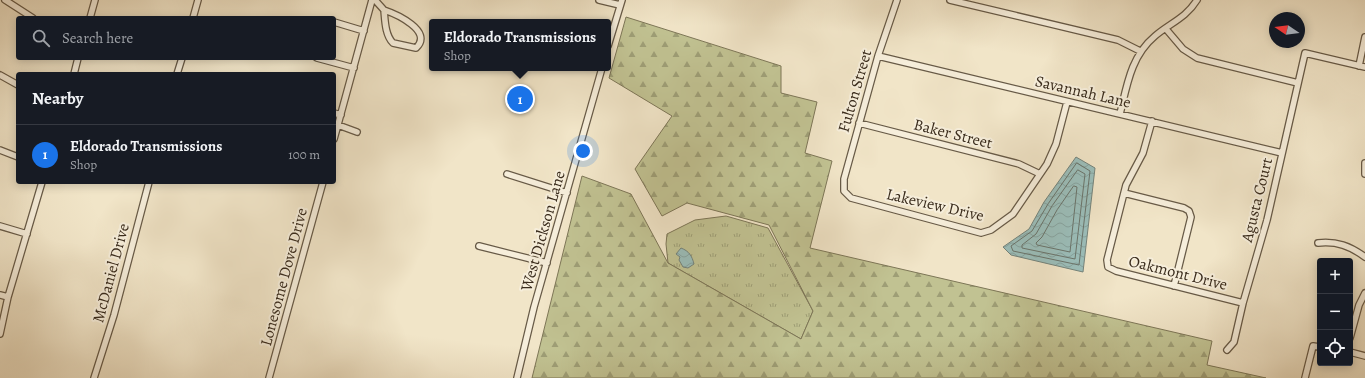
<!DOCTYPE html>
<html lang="en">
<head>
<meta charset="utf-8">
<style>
	body { margin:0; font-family:Alegreya,serif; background:#20242c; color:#f1f3f6 }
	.controls { position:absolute; right:12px; bottom:12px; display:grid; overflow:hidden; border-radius:4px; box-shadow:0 2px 10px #0003 }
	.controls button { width:36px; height:36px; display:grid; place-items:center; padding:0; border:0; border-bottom:1px solid #363941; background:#171b24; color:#f1f3f6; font:20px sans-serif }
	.compass { position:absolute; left:1269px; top:12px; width:36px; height:36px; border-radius:50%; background:#171b24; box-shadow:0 2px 10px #0003; rotate:283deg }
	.you { position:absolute; left:583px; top:151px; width:14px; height:14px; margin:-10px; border:3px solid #fff; border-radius:50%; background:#1a73e8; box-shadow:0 0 0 6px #1a73e833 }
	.badge { display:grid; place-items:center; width:26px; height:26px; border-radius:50%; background:#1a73e8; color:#fff; font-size:13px; font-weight:700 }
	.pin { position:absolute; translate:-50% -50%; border:2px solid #fff; box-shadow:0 1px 4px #0006 }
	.popup { position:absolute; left:429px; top:19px; width:182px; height:52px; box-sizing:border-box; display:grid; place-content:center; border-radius:4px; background:#171b24; filter:drop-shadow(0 1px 3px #0005); font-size:13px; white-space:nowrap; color:#9ea1a6 }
	.popup b { font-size:15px; color:#f1f3f6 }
	.popup::after { content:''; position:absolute; left:50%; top:100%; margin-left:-8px; border:8px solid transparent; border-top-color:#171b24 }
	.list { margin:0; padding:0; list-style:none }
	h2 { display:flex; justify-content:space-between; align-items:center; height:52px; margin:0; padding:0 16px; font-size:17px }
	h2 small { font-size:13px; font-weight:400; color:#9ea1a6 }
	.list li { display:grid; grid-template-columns:26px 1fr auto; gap:12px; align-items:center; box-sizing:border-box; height:60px; padding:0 16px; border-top:1px solid #363941 }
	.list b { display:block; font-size:15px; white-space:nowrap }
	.list p { margin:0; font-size:13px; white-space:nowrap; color:#9ea1a6 }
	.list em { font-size:13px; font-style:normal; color:#9ea1a6 }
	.icon { flex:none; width:22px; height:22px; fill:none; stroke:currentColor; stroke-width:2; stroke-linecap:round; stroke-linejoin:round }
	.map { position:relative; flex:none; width:1365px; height:378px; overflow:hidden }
	.search { position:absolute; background:#171b24; box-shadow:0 2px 10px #0003; left:16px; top:16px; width:320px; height:44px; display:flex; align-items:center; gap:10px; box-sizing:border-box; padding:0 14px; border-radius:4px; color:#9ea1a6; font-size:15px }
	.panel { position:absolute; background:#171b24; box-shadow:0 2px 10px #0003; left:16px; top:72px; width:320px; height:112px; border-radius:4px }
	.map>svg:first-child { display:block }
</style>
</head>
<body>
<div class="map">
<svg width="1365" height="378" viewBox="0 0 1365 378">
	<defs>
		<pattern id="grass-tufts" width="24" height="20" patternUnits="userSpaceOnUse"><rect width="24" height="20" fill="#c1c292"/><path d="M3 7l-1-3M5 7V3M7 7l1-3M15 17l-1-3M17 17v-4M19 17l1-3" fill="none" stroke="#9e9e76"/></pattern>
		<pattern id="forest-firs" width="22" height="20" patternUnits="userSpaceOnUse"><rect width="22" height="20" fill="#c1c292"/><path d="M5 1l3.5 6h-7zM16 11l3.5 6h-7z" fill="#9e9e76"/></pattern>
		<pattern id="water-waves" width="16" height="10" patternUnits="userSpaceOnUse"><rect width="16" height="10" fill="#9bbeba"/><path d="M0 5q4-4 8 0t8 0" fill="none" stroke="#86a39f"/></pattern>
	</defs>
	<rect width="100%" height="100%" fill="#f1e5c8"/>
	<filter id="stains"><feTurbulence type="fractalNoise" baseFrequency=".005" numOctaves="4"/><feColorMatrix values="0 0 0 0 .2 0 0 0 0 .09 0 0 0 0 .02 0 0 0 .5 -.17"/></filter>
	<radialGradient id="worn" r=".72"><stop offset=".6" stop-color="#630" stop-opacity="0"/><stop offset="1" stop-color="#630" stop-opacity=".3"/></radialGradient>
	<!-- grass -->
	<path fill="url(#grass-tufts)" stroke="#7d7657" d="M726,216L768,228L813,311L801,339L668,263L666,244L667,234L695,220Z"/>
	<!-- forest -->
	<path fill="url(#forest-firs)" stroke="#7d7657" d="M626,17L781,66V93L817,102L805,153L832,161L810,248L1212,341L1207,365L1266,378H532L582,176L631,194L668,263L801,339L813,311L769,225L687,203L662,216L635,169L672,116L609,78Z"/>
	<!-- water -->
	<path fill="url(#water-waves)" stroke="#74837b" d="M1076,157L1095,168L1083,272L1011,255L1003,247L1029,229L1044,202Z
		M681,248C689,251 692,256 694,264L688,268L683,267L679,260L680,257L676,254Z"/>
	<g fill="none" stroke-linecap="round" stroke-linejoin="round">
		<!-- shore -->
		<path stroke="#6a746b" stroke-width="1" d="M1077,163L1090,171L1079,265L1013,251L1011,246L1032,231L1048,204Z
			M1078,170L1085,174L1075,259L1022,248V245L1036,234L1052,206Z
			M1074,186L1077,187L1070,252L1037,245L1036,243L1042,237L1057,210Z"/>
		<defs>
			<path id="minor" d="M5,0L33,18
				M375,0L384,10
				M599,0L620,5
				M897,0L878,56L844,179V191L851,198L981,233L991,230L1013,214L1047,164L1056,144L1067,102
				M950,0L1118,40L1140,51
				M384,10C396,14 434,31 416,48L393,43C385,35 385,20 384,10Z
				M90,18L95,0
				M193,18L198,0
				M334,22L364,31
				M1166,29L1183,49L1197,58L1298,83
				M608,46L622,0
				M878,56L1282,153
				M317,58L354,68
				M1359,66L1365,37
				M74,74L78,58
				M177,74L182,58
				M0,75L18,85
				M334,113L341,115
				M1120,114C1127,85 1131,56 1155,36C1170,23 1186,18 1197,0
				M1152,121L1143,153L1126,185L1107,260L1108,267L1116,271L1243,303
				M859,123L1019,164L1040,174
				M338,125L357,132
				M334,139L372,0
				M0,150L18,157
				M1365,163V174
				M507,174L567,193
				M1124,193L1184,208L1189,211L1191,217L1174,286
				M0,226L27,234
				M1318,243C1337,241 1350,246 1365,257
				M479,246L547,263
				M0,295L8,297
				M0,334L8,297L42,182
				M1350,338L1359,305L1365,293
				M1227,350L1234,342L1243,303L1267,220L1305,53L1365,67
				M1350,352L1365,356
				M94,378L114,315L149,182
				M269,378L323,182
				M517,378L534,307L602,68
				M1305,378L1313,346L1320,347"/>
		</defs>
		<!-- minor casing -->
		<use href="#minor" stroke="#675a47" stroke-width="8"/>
		<!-- minor -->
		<use href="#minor" stroke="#f6eedb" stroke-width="5.5"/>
	</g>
	<g text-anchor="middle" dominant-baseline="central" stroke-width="4" stroke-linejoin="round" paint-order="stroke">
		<!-- street labels -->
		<g font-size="16" fill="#392b1c" stroke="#f6eedb">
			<text transform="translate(855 91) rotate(-74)">Fulton Street</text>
			<text transform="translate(1083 92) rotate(13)">Savannah Lane</text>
			<text transform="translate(953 134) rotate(14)">Baker Street</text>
			<text transform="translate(1257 200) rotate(-76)">Agusta Court</text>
			<text transform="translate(935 205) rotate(13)">Lakeview Drive</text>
			<text transform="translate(543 231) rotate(-74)">West Dickson Lane</text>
			<text transform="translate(111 273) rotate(-75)">McDaniel Drive</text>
			<text transform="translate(1178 273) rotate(14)">Oakmont Drive</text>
			<text transform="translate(284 277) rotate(-75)">Lonesome Dove Drive</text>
		</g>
	</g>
	<rect width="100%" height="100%" filter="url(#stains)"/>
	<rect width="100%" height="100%" fill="url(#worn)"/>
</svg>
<div class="controls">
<button>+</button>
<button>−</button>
<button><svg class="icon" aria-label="locate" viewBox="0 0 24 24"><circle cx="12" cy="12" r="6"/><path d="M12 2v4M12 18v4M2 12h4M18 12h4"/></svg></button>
</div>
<svg class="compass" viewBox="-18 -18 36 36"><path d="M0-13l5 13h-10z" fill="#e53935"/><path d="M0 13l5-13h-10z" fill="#9ea1a6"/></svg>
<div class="you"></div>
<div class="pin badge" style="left:520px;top:99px">1</div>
<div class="popup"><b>Eldorado Transmissions</b>Shop</div>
<div class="search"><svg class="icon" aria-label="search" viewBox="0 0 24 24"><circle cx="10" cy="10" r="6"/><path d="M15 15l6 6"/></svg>Search here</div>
<section class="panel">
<h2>Nearby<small></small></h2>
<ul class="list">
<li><span class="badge">1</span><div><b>Eldorado Transmissions</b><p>Shop</p></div><em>100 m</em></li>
</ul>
</section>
</div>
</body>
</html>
